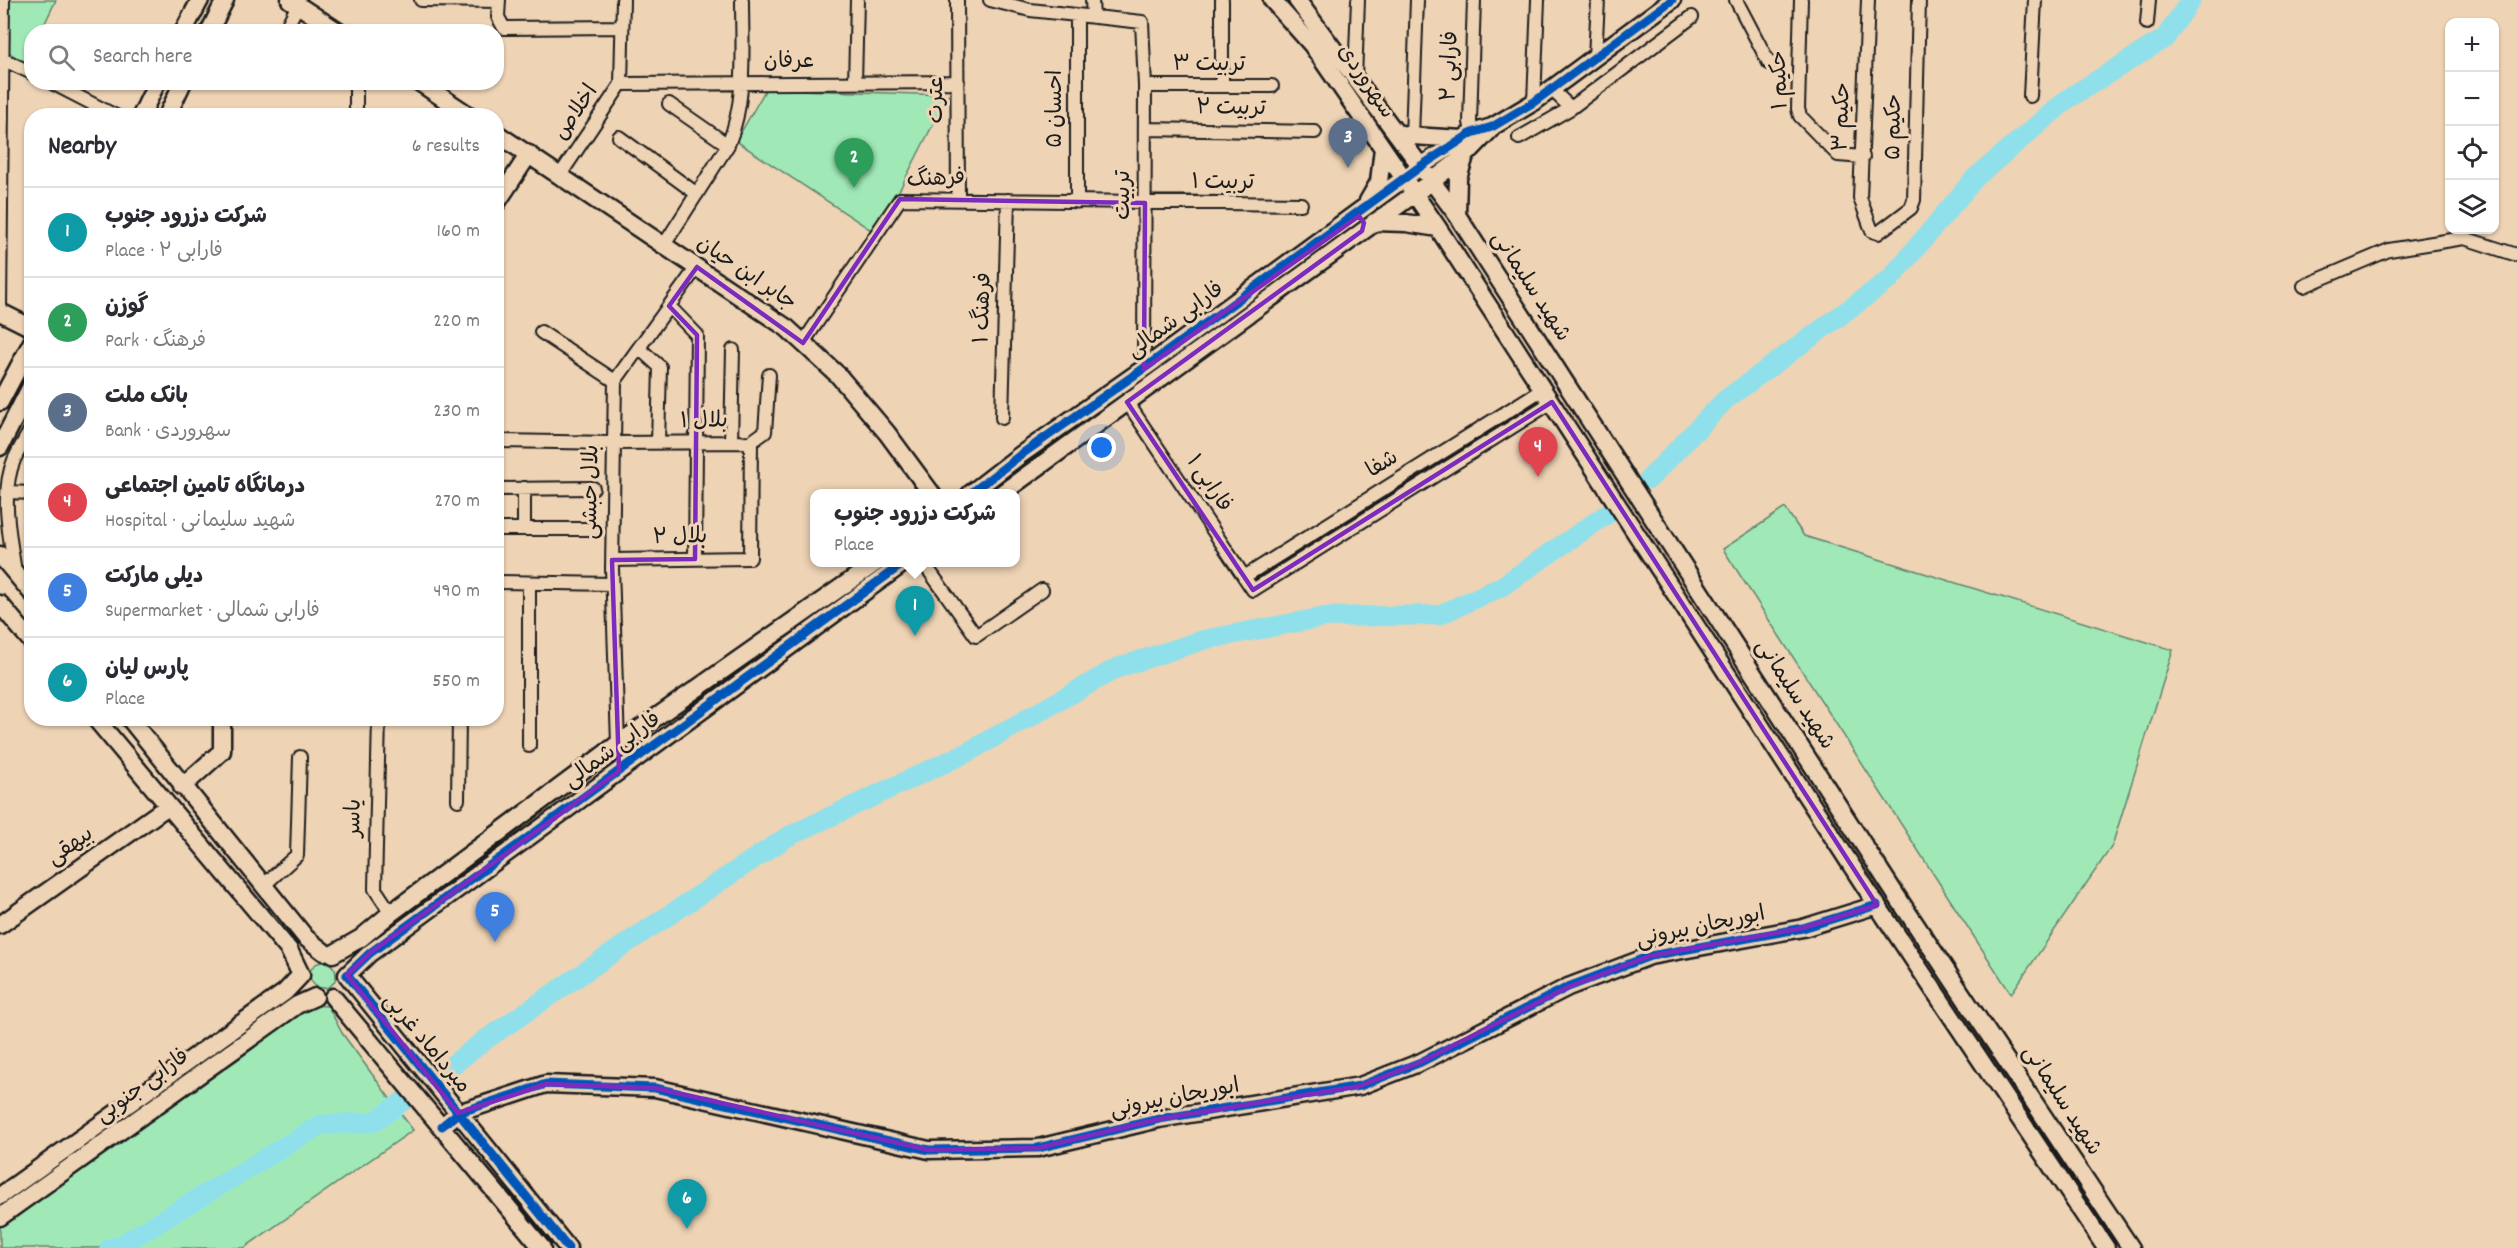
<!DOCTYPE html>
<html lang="en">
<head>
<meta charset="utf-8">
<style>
	body { margin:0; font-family:Dekko,"Playpen Sans Arabic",sans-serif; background:#f2f2f3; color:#2b2b33 }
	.controls { position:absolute; right:18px; top:18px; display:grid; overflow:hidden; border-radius:12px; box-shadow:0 2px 4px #0004 }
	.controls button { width:54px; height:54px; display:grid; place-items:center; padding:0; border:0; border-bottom:2px solid #e1e1e2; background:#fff; color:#2b2b33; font:30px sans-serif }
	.you { position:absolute; left:1102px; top:448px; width:21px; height:21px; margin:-15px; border:4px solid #fff; border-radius:50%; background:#1a73e8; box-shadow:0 0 0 9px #1a73e833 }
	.badge { display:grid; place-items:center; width:39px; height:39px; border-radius:50%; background:#111827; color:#fff; font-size:20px; font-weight:700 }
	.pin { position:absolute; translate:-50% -50px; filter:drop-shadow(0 2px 3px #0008) }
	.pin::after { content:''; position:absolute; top:32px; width:21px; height:18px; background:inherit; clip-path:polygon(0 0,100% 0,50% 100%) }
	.popup { position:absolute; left:810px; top:489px; width:210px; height:78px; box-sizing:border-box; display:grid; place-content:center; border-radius:12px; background:#fff; filter:drop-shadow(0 2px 4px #0005); font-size:20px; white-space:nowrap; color:#7c7c81 }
	.popup b { font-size:22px; color:#2b2b33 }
	.popup::after { content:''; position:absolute; left:50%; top:100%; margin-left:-12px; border:12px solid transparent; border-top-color:#fff }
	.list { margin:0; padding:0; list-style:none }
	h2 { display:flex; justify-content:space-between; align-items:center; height:78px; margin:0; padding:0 24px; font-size:26px }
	h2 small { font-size:20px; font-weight:400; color:#7c7c81 }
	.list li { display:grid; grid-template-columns:39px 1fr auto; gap:18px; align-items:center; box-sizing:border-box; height:90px; padding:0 24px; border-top:2px solid #e1e1e2 }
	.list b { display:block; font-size:22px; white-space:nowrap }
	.list p { margin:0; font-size:20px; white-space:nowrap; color:#7c7c81 }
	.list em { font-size:20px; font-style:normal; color:#7c7c81 }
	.icon { flex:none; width:33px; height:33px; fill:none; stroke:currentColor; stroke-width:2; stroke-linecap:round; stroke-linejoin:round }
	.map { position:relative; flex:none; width:2517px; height:1248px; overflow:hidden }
	.search { position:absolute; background:#fff; box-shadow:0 2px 4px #0004; left:24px; top:24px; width:480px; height:66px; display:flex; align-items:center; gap:15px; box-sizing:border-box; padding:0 21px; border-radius:24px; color:#7c7c81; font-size:22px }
	.panel { position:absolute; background:#fff; box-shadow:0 2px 4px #0004; left:24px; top:108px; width:480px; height:618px; border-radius:24px }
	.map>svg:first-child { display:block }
</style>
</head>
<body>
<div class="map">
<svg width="2517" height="1248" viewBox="0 0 2517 1248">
	<rect width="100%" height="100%" fill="#eed3b5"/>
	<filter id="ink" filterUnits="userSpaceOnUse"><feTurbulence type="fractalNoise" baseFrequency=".0167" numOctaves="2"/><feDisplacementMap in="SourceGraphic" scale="12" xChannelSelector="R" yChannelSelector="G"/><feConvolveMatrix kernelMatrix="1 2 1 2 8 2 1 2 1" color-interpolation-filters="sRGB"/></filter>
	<g filter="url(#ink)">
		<!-- green -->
		<path fill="#a0e9b7" stroke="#5e826a" stroke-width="1.5" d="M8,0H56L41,31L32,32L31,50L25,63L8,52Z
			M766,89L948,95L877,234L736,141Z
			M1785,508L1804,536L2173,650L2112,846L2011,994L1723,549Z
			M310 975a13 13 0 1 1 26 0a13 13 0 1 1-26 0Z
			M310,1005L328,1006L342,1033L413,1130L244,1248H0V1227Z"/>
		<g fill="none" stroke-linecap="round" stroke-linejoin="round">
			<!-- river -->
			<path stroke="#8fe0eb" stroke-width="20" d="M1649,479L1725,400L1890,279L1975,178L2069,98L2165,38L2191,0
				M442,1073L485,1040L630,941L787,837L968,752L1117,668L1203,640L1325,617L1439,615L1501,587L1610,512
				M110,1248L119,1246L320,1125L374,1122L406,1099"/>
			<defs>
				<path id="street" d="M421,0L499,1
					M499,0L498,17L504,28L622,27
					M957,0L958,199
					M990,0L1030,10L1142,22L1145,86L1144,369
					M1092,0L1093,17
					M1222,0V86
					M1736,0L1769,63
					M1801,0L1798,109L1800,116L1838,155L1863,157
					M1868,0L1860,198L1872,231L1878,233L1911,208L1914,200L1919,0
					M1077,16V202
					M2147,23L2149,0
					M284,32L298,5
					M1595,57L1598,0
					M2,59L32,73
					M1355,78L1358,0
					M50,82L116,116
					M855,83L857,0
					M621,84L958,82
					M1145,86H1272
					M2030,96L2035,0
					M1534,102L1538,0
					M669,104L728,145
					M1571,108L1692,17
					M356,116V82
					M1145,129L1315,132
					M1472,133L1470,122L1474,0
					M1412,136L1417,0
					M619,137L697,194
					M1519,138L1571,108L1551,89
					M560,175L621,84L623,0
					M664,245L728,145C747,99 742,48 742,0
					M2304,286L2389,250L2464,238L2517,255
					M669,306L697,335L695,559
					M0,310L3,0
					M541,332L615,381
					M803,343L900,199L1301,204
					M639,348L660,367L658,443
					M1127,402L1253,590L1552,402
					M1002,418L1008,200
					M496,441L613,443L751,442L750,558L612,560
					M731,442L733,350
					M751,442L765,432L769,375
					M524,488V529
					M496,489L593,488
					M8,492L32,493
					M496,529H594
					M923,562L976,636L1042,590
					M15,572C10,537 0,494 14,460C19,449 26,438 32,427
					M1244,577L1543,389
					M496,582L612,584
					M529,583V746
					M379,718L375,889L391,913
					M618,744L612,568L615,381L697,267
					M458,800L459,718
					M263,886L297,855L300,757"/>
				<path id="secondary" d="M290,0L339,32
					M1272,0L1312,45L1438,228L1877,905L2106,1248
					M1297,0L1457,215L1894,892L2131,1248
					M183,32L200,0
					M209,32L225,0
					M419,82L470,116
					M141,116L157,82
					M167,116L183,82
					M496,133L787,328L838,375L887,433L932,494
					M1397,133L1412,136L1463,139
					M1368,201L1379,182L1383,148
					M496,204L529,154
					M1457,215L1458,178L1465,156
					M1374,222L1406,223L1438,228
					M0,312L32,328
					M0,402L32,342
					M0,447L32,384
					M970,494L1019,456L1150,364L1421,166L1472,133L1492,127L1534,102L1672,0
					M1001,494L1432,181L1465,156L1491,129
					M0,555L32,593
					M0,604L32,642
					M129,718L306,938L324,952
					M182,787L222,751V718
					M0,925L168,806
					M333,954L361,938L391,913L618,744L877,562
					M333,997L542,1248
					M442,1126L458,1113L546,1084L655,1088L929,1150L1038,1148L1159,1119L1360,1086L1421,1062L1568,987L1650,956L1803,928L1877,905
					M0,1196L285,992L301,975L289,950L95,718
					M0,1217L297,1005L315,997
					M568,1248L347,975L370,953L905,562"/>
			</defs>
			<!-- street casing -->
			<use href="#street" stroke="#1c1c1c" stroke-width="16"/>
			<!-- secondary casing -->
			<use href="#secondary" stroke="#1c1c1c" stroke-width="21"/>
			<!-- street -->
			<use href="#street" stroke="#eed3b5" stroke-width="12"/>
			<!-- secondary -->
			<use href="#secondary" stroke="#eed3b5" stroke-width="16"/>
			<defs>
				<path id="cycleway" d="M970,494L1019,456L1150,364L1421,166L1472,133L1492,127L1534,102L1672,0
					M442,1126L458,1113L546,1084L655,1088L929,1150L1038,1148L1159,1119L1360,1086L1421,1062L1568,987L1650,956L1803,928L1877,905
					M568,1248L347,975L370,953L905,562"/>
			</defs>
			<!-- cycleway casing -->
			<use href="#cycleway" stroke="#eed3b5" stroke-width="13"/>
			<!-- cycleway -->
			<use href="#cycleway" stroke="#0057b8" stroke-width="9"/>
		</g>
	</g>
	<!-- marked area -->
	<path fill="none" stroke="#7b2cbf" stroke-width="4.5" stroke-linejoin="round" d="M900,199L1145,203L1144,369L1359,216L1364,223L1362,231L1127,402L1253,590L1552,402L1877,905L1803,928L1650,956L1568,987L1421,1062L1360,1086L1159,1119L1038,1148L929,1150L655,1088L546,1084L458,1113L347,975L370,953L619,771L612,560L695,559L697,335L669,306L697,267L803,343Z"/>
	<g text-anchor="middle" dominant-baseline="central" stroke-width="6" stroke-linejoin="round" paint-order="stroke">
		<!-- street labels -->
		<g font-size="22" fill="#1c1c1c" stroke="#eed3b5">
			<text x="789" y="62">عرفان</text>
			<text x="1209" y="65">تربیت ۳</text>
			<text transform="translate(1451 66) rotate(-88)">فارابی ۲</text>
			<text transform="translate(1781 80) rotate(-92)">حکیم ۱</text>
			<text transform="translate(1365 82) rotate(56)">سهروردی</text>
			<text transform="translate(937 100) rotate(-90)">عترت</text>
			<text transform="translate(1056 109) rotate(-90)">احسان ۵</text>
			<text transform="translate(1231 109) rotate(1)">تربیت ۲</text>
			<text transform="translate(577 113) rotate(-56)">اخلاص</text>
			<text transform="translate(1843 117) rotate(-88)">حکیم ۳</text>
			<text transform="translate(1895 127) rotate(-89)">حکیم ۵</text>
			<text transform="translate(936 180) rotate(-3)">فرهنگ</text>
			<text x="1223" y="183">تربیت ۱</text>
			<text transform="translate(1124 195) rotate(-90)">تربیت</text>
			<text transform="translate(746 274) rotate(34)">جابر ابن حیان</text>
			<text transform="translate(1530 287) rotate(57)">شهید سلیمانی</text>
			<text transform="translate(984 308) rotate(-88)">فرهنگ ۱</text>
			<text transform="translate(1176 321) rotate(-36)">فارابی شمالی</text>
			<text transform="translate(704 422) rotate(-1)">بلال ۱</text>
			<text transform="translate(1383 465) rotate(-32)">شفا</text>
			<text transform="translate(1208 484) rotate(56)">فارابی ۱</text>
			<text transform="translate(592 492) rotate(-89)">بلال حبشی</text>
			<text transform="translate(680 538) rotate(-1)">بلال ۲</text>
			<text transform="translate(1794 695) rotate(57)">شهید سلیمانی</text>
			<text transform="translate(613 751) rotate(-36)">فارابی شمالی</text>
			<text transform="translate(355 818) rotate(-89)">یاسر</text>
			<text transform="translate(71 847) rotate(-35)">بیهقی</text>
			<text transform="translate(1701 928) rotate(-12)">ابوریحان بیرونی</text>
			<text transform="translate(426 1044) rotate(50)">میرداماد غربی</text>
			<text transform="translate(143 1087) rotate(-36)">فارابی جنوبی</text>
			<text transform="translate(1175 1099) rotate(-11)">ابوریحان بیرونی</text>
			<text transform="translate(2061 1101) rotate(57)">شهید سلیمانی</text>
		</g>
	</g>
</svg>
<div class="controls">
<button>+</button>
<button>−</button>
<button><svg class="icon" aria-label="locate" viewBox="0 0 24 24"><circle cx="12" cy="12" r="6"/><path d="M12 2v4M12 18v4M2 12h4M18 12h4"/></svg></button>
<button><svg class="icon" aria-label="layers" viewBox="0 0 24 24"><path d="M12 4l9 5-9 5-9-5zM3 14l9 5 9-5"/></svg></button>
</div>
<div class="you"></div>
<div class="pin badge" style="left:915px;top:636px;background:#0f9aa8">1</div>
<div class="popup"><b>شرکت دزرود جنوب</b>Place</div>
<div class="pin badge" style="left:854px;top:188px;background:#2e9e5b">2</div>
<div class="pin badge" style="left:1348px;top:168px;background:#5c6f8a">3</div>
<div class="pin badge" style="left:1538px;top:477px;background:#e0444e">4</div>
<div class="pin badge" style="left:495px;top:942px;background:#3f7fe0">5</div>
<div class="pin badge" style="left:687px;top:1229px;background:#0f9aa8">6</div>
<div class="search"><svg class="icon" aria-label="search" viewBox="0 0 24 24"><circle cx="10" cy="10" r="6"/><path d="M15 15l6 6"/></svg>Search here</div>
<section class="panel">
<h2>Nearby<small>6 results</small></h2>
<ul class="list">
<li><span class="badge" style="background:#0f9aa8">1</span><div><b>شرکت دزرود جنوب</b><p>Place · فارابی ۲</p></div><em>160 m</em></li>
<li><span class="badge" style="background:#2e9e5b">2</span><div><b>گوزن</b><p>Park · فرهنگ</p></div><em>220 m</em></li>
<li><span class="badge" style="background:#5c6f8a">3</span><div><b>بانک ملت</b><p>Bank · سهروردی</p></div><em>230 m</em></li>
<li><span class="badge" style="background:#e0444e">4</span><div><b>درمانگاه تامین اجتماعی</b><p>Hospital · شهید سلیمانی</p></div><em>270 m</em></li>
<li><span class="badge" style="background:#3f7fe0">5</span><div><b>دیلی مارکت</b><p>Supermarket · فارابی شمالی</p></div><em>490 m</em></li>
<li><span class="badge" style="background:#0f9aa8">6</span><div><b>پارس لیان</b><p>Place</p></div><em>550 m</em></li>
</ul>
</section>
</div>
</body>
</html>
